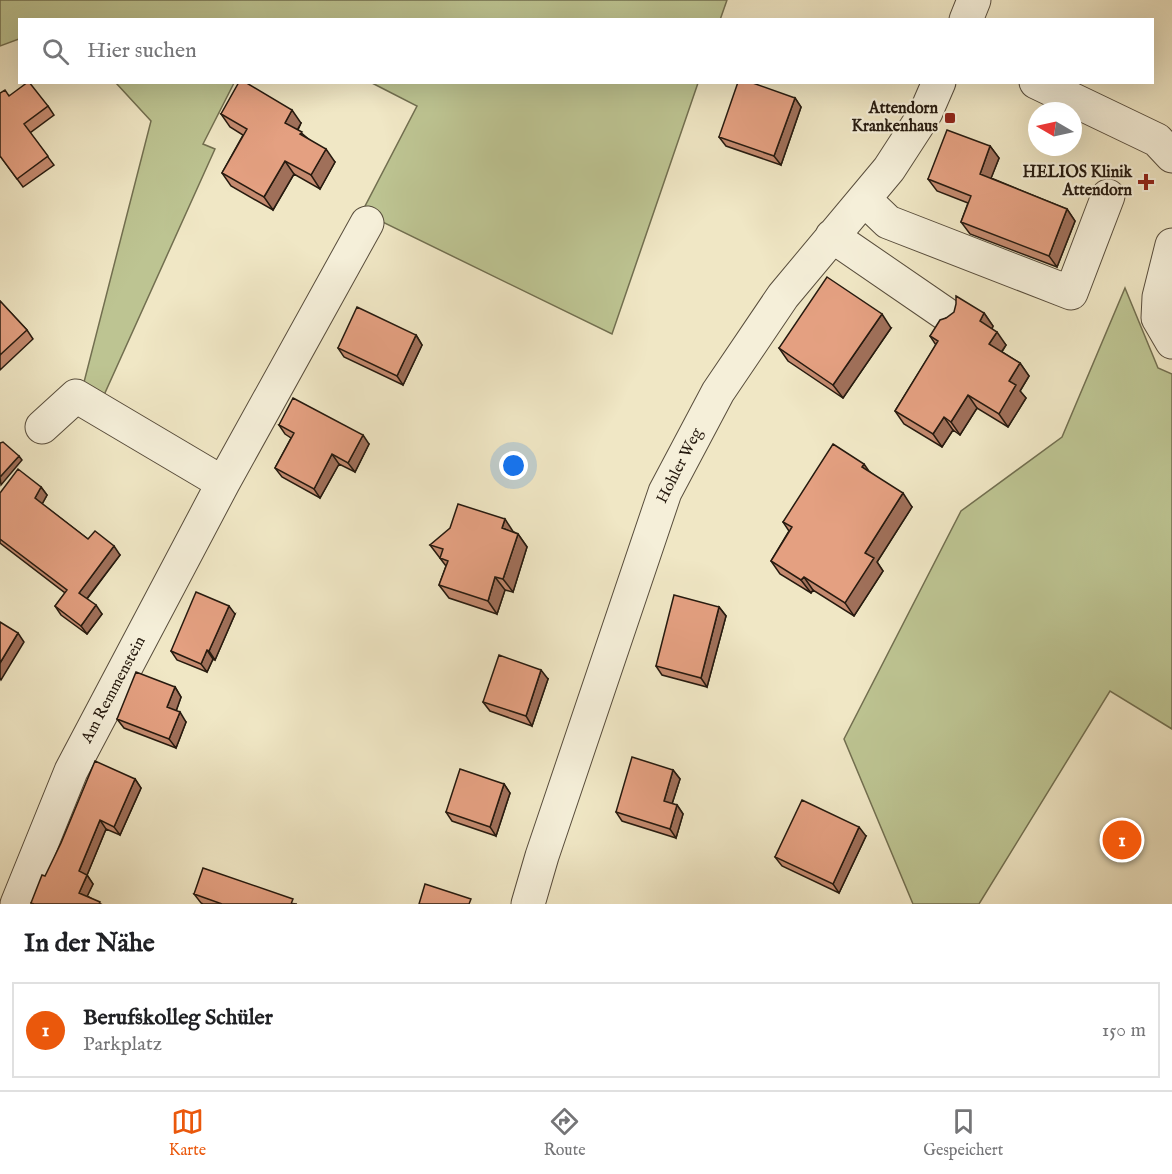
<!DOCTYPE html>
<html lang="de">
<head>
<meta charset="utf-8">
<style>
	body { margin:0; font-family:"IM FELL English",serif; background:#f6f6f6; color:#202124 }
	.compass { position:absolute; left:1028px; top:102px; width:54px; height:54px; border-radius:50%; background:#fff; box-shadow:0 6px 24px #0002; rotate:279deg }
	.you { position:absolute; left:514px; top:466px; width:21px; height:21px; margin:-15px; border:4px solid #fff; border-radius:50%; background:#1a73e8; box-shadow:0 0 0 9px #1a73e833 }
	.badge { display:grid; place-items:center; width:39px; height:39px; border-radius:50%; background:#ea580c; color:#fff; font-size:20px; font-weight:700 }
	.pin { position:absolute; translate:-50% -50%; border:3px solid #fff; box-shadow:0 2px 6px #0006 }
	.list { margin:0; padding:0; list-style:none }
	h2 { display:flex; justify-content:space-between; align-items:center; height:78px; margin:0; padding:0 24px; font-size:26px }
	h2 small { font-size:20px; font-weight:400; color:#757577 }
	.list li { display:grid; grid-template-columns:39px 1fr auto; gap:18px; align-items:center; box-sizing:border-box; height:96px; margin:0 12px 12px; padding:0 12px; border:2px solid #e0e0e0; border-radius:0px }
	.list b { display:block; font-size:22px; white-space:nowrap }
	.list p { margin:0; font-size:20px; white-space:nowrap; color:#757577 }
	.list em { font-size:20px; font-style:normal; color:#757577 }
	.icon { flex:none; width:33px; height:33px; fill:none; stroke:currentColor; stroke-width:2; stroke-linecap:round; stroke-linejoin:round }
	.map { position:relative; flex:none; width:1172px; height:904px; overflow:hidden }
	.search { position:absolute; background:#fff; box-shadow:0 6px 24px #0002; left:18px; right:18px; top:18px; height:66px; display:flex; align-items:center; gap:15px; box-sizing:border-box; padding:0 21px; border-radius:0px; color:#757577; font-size:22px }
	.sheet { height:186px; background:#fff }
	nav { display:flex; justify-content:space-around; align-items:center; box-sizing:border-box; height:84px; border-top:2px solid #e0e0e0; background:#fff; font-size:16px; color:#757577 }
	nav a { display:grid; justify-items:center; gap:3px }
	nav .on { color:#ea580c }
	.map>svg:first-child { display:block }
</style>
</head>
<body>
<div class="map">
<svg width="1172" height="904" viewBox="0 0 1172 904">
	<rect width="100%" height="100%" fill="#f0e7c5"/>
	<filter id="stains"><feTurbulence type="fractalNoise" baseFrequency=".00333" numOctaves="4"/><feColorMatrix values="0 0 0 0 .2 0 0 0 0 .09 0 0 0 0 .02 0 0 0 .5 -.17"/></filter>
	<radialGradient id="worn" r=".72"><stop offset=".6" stop-color="#630" stop-opacity="0"/><stop offset="1" stop-color="#630" stop-opacity=".3"/></radialGradient>
	<!-- green -->
	<path fill="#bdc492" stroke="#726f50" stroke-width="1.5" d="M0,0H727L720,20H20L19,39L0,46Z
		M116,83H234L203,144L215,149L104,395L83,386L151,121Z
		M372,83H698L612,334L362,212L417,106Z
		M1125,288L1158,368L1172,374V729L1110,691L979,904H913L844,739L961,511L1062,437Z"/>
	<g fill="none" stroke-linecap="round" stroke-linejoin="round">
		<defs>
			<path id="minor" d="M966,20L974,0
				M1036,82L1157,140L1172,156
				M864,199L888,222L1071,293L1108,196
				M832,236L947,315
				M1172,245L1159,297L1158,318L1172,342
				M42,427L76,396L223,483
				M17,904L71,771L223,483L367,223
				M528,904L542,856L665,492L718,392L783,296L889,169L926,112L939,82"/>
		</defs>
		<!-- minor casing -->
		<use href="#minor" stroke="#584d3c" stroke-width="35"/>
		<!-- minor -->
		<use href="#minor" stroke="#f5efd9" stroke-width="33"/>
	</g>
	<!-- wall -->
	<path fill="#c48a6f" stroke="#261a0f" stroke-width="1.5" d="M0,93L48,106L54,115L30,133L54,165L23,187L1,157H0Z
		M795,98L801,107L781,165L726,146L719,137Z
		M221,114L301,123L298,130L335,162L320,189L294,174L273,210L231,186L222,173L243,135L230,127Z
		M990,146L999,158L991,178L1067,209L1075,221L1057,267L970,234L961,222L968,203L937,191L928,179Z
		M0,301L27,330L33,339L0,370Z
		M984,313L993,326L992,329L1006,345L1002,352L1020,363L1029,376L1020,391L1026,398L1008,427L977,408L960,435L953,430L942,447L904,424L895,411L936,345L930,336L946,318Z
		M891,328L843,398L788,361L779,348Z
		M416,335L422,345L403,385L344,357L338,348Z
		M279,425L369,444L355,472L339,464L320,498L282,477L275,468L291,438L285,434Z
		M870,472L912,507L877,562L883,571L854,616L813,590L811,593L780,574L771,561L789,531L783,522Z
		M41,487L47,495L42,504L88,539L120,555L87,599L102,614L87,634L61,615L55,606L65,593L0,543V493Z
		M514,532L518,534L527,547L513,592L505,590L497,614L449,598L439,585L446,566L430,545Z
		M719,607L726,616L707,687L662,675L656,666Z
		M235,614L215,660L213,659L207,672L177,660L171,651Z
		M548,679L532,726L490,711L483,702Z
		M175,687L181,697L176,711L186,722L176,748L124,728L117,719Z
		M673,770L680,779L672,804L677,805L683,814L676,838L622,821L616,812Z
		M135,779L141,788L120,835L106,829L87,875L93,884L87,896L101,904H32L31,903Z
		M504,784L510,793L496,836L452,821L446,812Z
		M866,836L839,893L782,866L775,857Z
		M194,894L297,904H203L201,903Z"/>
	<!-- shaded-wall -->
	<path fill="#a0705a" stroke="#261a0f" stroke-width="1.5" d="M795,98L801,107L781,165L774,156Z
		M292,110L301,123L294,136L285,123Z
		M990,146L999,158L988,186L980,174Z
		M326,149L335,162L320,189L311,175Z
		M285,161L294,174L273,210L264,197Z
		M1067,209L1075,221L1057,267L1049,256Z
		M984,313L993,326L989,334L980,321Z
		M882,314L891,328L843,398L833,385Z
		M997,332L1006,345L998,357L989,344Z
		M416,335L422,345L403,385L397,376Z
		M1020,363L1029,376L1020,391L1026,398L1008,427L999,414L1009,381Z
		M968,395L977,408L960,435L951,422Z
		M944,417L953,430L942,447L933,434Z
		M363,435L369,444L355,472L348,463Z
		M332,454L339,464L320,498L314,489Z
		M19,456L22,460L1,485L0,477Z
		M864,464L873,477L862,467Z
		M41,487L47,495L41,506L35,498Z
		M903,493L912,507L877,562L883,571L854,616L845,603L865,553Z
		M505,519L514,533L502,528Z
		M518,534L527,547L513,592L503,579Z
		M114,546L120,555L85,601L79,593Z
		M495,577L505,590L497,614L488,601Z
		M804,577L813,590L811,593L801,580Z
		M96,605L102,614L87,634L81,626Z
		M229,606L235,614L215,660L209,651Z
		M719,607L726,616L707,687L701,678Z
		M18,633L24,642L1,680L0,678V663Z
		M207,650L213,659L207,672L201,664Z
		M541,670L548,679L532,726L526,716Z
		M175,687L181,697L174,717L167,707Z
		M180,712L186,722L176,748L169,739Z
		M673,770L680,779L670,810L664,801Z
		M135,779L141,788L120,835L114,827Z
		M504,784L510,793L496,836L490,827Z
		M677,805L683,814L676,838L670,829Z
		M100,820L106,829L85,880L79,871Z
		M859,827L866,836L839,893L833,884Z
		M87,875L93,884L85,901L79,893Z"/>
	<!-- building -->
	<path fill="#e4a081" stroke="#261a0f" stroke-width="1.5" d="M28,82H29L48,106L24,124L48,156L17,179L0,156V93L5,90L9,96Z
		M239,82H245L292,110L285,123L302,132L300,134L326,149L311,175L285,161L264,197L222,173L247,129L221,114Z
		M738,82H750L795,98L774,156L719,137Z
		M947,130L990,146L980,174L1067,209L1049,256L961,222L971,196L928,179Z
		M827,277L882,314L833,385L779,348Z
		M956,296L984,313L980,321L997,332L989,344L1020,363L1009,381L1016,385L999,414L968,395L951,422L944,417L933,434L895,411L938,341L930,336L940,320L946,318L954,312L956,304Z
		M0,301L27,330L0,355Z
		M357,307L416,335L397,376L338,348Z
		M293,398L363,435L348,463L332,454L314,489L275,468L294,433L279,425Z
		M3,442L19,456L0,477V443Z
		M833,444L864,464L862,467L903,493L865,553L874,558L845,603L804,577L801,580L771,561L792,527L783,522Z
		M18,469L41,487L35,498L88,539L95,531L114,546L79,593L96,605L81,626L55,606L67,590L0,539V493Z
		M458,504L505,519L502,528L518,534L503,579L495,577L488,601L439,585L448,561L440,558L443,549L430,545L450,528Z
		M196,592L229,606L209,651L207,650L201,664L171,651Z
		M674,595L719,607L701,678L656,666Z
		M0,622L18,633L0,663Z
		M499,655L541,670L526,716L483,702Z
		M136,672L175,687L167,707L180,712L169,739L117,719Z
		M632,757L673,770L664,801L677,805L670,829L616,812Z
		M95,761L135,779L114,827L100,820L79,871L87,875L79,893L100,902L99,904H34L31,903L42,875L45,876L61,843Z
		M460,769L504,784L490,827L446,812Z
		M802,800L859,827L833,884L775,857Z
		M203,868L293,899L291,904H222L194,894Z
		M425,884L471,899L469,904H419Z"/>
	<!-- markers -->
	<g fill="#8f2418" stroke="#f5efd9" stroke-width="2">
		<rect x="944" y="112" width="12" height="12" rx="3"/>
		<path d="M1143 173h6v6h6v6h-6v6h-6v-6h-6v-6h6z"/>
	</g>
	<g text-anchor="middle" dominant-baseline="central" stroke-width="4.5" stroke-linejoin="round" paint-order="stroke">
		<!-- poi labels -->
		<g font-size="16" font-weight="bold" fill="#261a0f" stroke="#f5efd9" text-anchor="end">
			<text x="938" y="109">Attendorn<tspan x="938" dy="18">Krankenhaus</tspan></text>
			<text x="1132" y="173">HELIOS Klinik<tspan x="1132" dy="18">Attendorn</tspan></text>
		</g>
		<!-- street labels -->
		<g font-size="16" fill="#261a0f" stroke="#f5efd9">
			<text transform="translate(680 466) rotate(-63)">Hohler Weg</text>
			<text transform="translate(114 690) rotate(-62)">Am Remmenstein</text>
		</g>
	</g>
	<rect width="100%" height="100%" filter="url(#stains)"/>
	<rect width="100%" height="100%" fill="url(#worn)"/>
</svg>
<svg class="compass" viewBox="-18 -18 36 36"><path d="M0-13l5 13h-10z" fill="#e53935"/><path d="M0 13l5-13h-10z" fill="#757577"/></svg>
<div class="you"></div>
<div class="pin badge" style="left:1122px;top:840px">1</div>
<div class="search"><svg class="icon" aria-label="search" viewBox="0 0 24 24"><circle cx="10" cy="10" r="6"/><path d="M15 15l6 6"/></svg>Hier suchen</div>
</div>
<section class="sheet">
<h2>In der Nähe<small></small></h2>
<ul class="list">
<li><span class="badge">1</span><div><b>Berufskolleg Schüler</b><p>Parkplatz</p></div><em>150 m</em></li>
</ul>
</section>
<nav>
<a class="on"><svg class="icon" aria-label="map" viewBox="0 0 24 24"><path d="M3 6l6-2 6 2 6-2v14l-6 2-6-2-6 2zM9 4v14M15 6v14"/></svg>Karte</a>
<a><svg class="icon" aria-label="directions" viewBox="0 0 24 24"><path d="M12 3l9 9-9 9-9-9zM9 14v-3h6M13 9l2 2-2 2"/></svg>Route</a>
<a><svg class="icon" aria-label="saved" viewBox="0 0 24 24"><path d="M7 4h10v16l-5-4-5 4z"/></svg>Gespeichert</a>
</nav>
</body>
</html>
